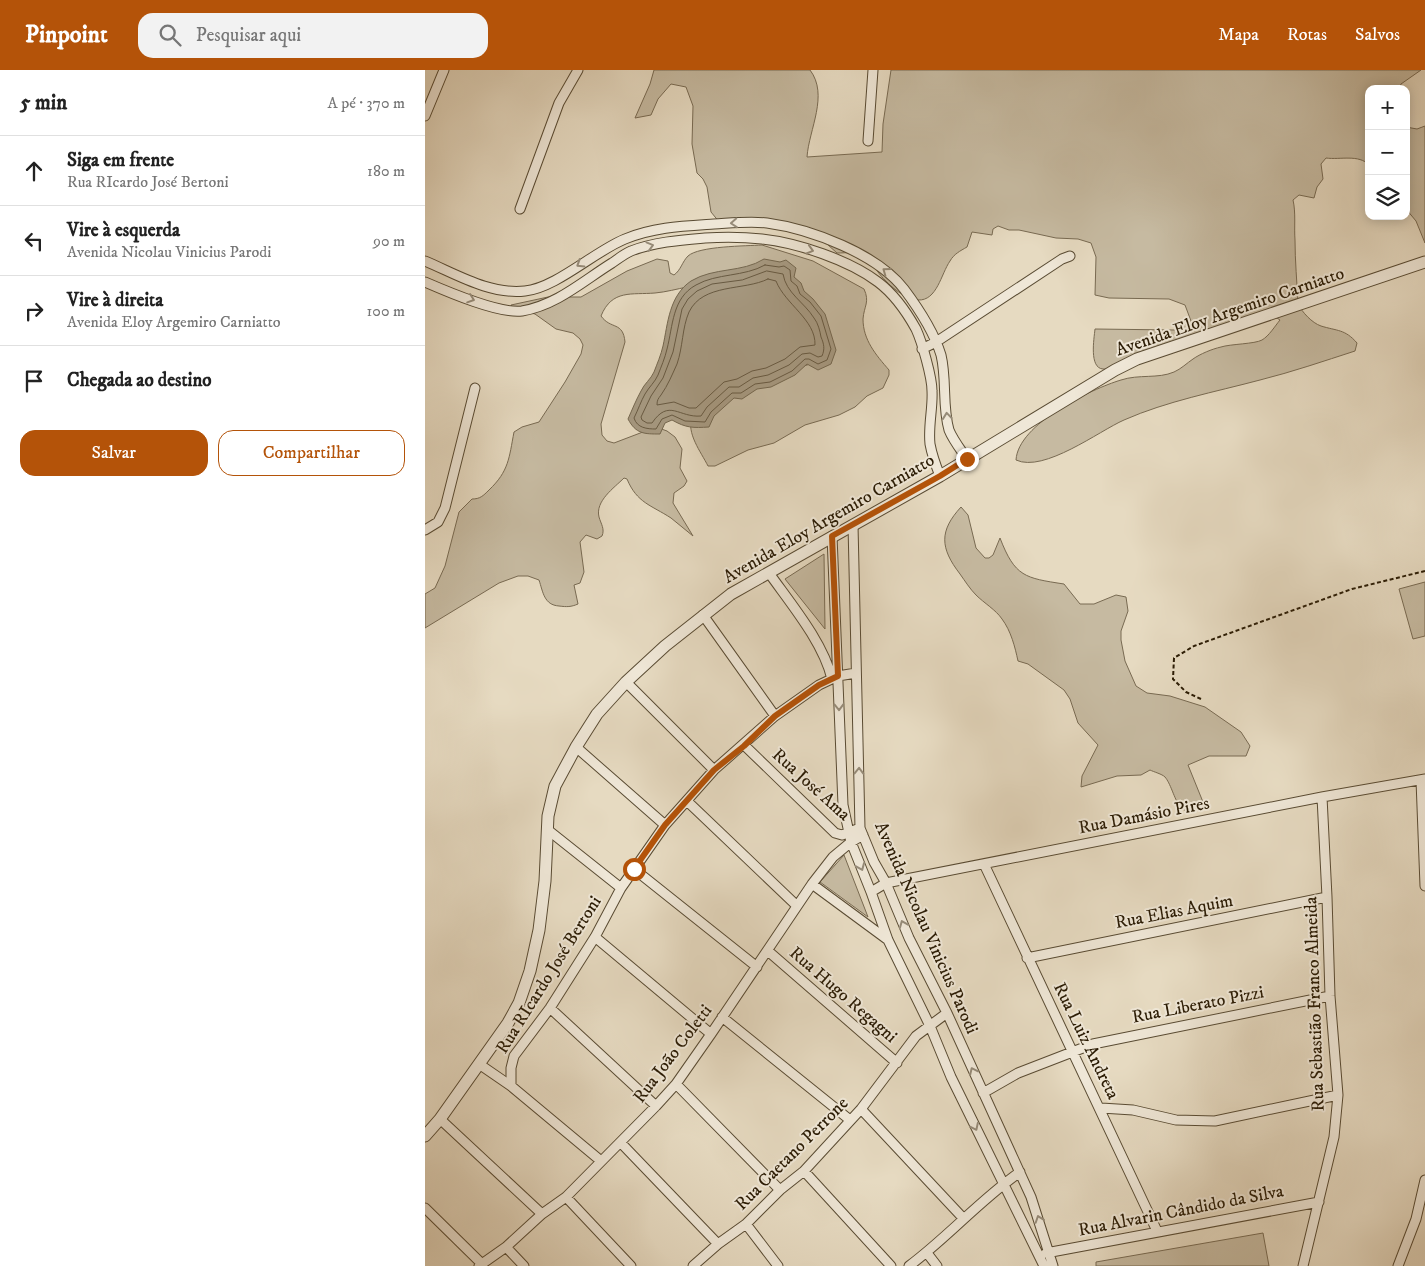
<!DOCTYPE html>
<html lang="pt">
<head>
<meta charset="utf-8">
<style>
	body { margin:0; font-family:"IM FELL DW Pica",serif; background:#f2f2f2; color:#222 }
	.controls { position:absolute; right:15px; top:15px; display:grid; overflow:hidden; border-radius:10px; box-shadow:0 2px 12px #0003 }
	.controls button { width:45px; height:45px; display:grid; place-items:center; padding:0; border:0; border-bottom:1px solid #e0e0e0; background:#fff; color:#222; font:25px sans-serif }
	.stop { position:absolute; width:15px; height:15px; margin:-11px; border:4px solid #b45309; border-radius:50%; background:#fff }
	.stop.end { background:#b45309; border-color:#fff; box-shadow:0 1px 5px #0008 }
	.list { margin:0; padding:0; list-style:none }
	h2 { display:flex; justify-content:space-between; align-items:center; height:65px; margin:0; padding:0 20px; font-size:21px }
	h2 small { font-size:16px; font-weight:400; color:#767676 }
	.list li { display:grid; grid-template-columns:32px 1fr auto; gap:15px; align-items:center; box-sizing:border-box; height:70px; padding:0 20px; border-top:1px solid #e0e0e0 }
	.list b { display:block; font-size:19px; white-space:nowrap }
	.list p { margin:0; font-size:16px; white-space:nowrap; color:#767676 }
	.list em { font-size:16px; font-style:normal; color:#767676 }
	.actions { display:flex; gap:10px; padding:15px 20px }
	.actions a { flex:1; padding:11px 0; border:1px solid #b45309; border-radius:15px; text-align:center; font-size:18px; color:#b45309 }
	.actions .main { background:#b45309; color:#fff }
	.icon { flex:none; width:28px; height:28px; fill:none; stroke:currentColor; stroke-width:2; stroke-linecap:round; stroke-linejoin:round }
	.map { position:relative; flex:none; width:1000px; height:1196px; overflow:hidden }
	header { display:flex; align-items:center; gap:30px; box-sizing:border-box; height:70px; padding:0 25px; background:#b45309; color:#fff }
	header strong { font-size:24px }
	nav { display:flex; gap:28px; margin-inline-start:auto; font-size:18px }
	.search { width:350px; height:45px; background:#f2f2f2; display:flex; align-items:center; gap:12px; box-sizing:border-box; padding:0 18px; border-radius:15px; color:#767676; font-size:19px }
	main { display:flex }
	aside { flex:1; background:#fff }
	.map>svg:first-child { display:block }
</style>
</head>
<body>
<header>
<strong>Pinpoint</strong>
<div class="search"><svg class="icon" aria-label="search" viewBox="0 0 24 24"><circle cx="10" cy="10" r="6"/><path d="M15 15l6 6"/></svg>Pesquisar aqui</div>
<nav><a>Mapa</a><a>Rotas</a><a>Salvos</a></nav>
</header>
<main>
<aside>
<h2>5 min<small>A pé · 370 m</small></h2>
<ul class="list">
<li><svg class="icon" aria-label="ahead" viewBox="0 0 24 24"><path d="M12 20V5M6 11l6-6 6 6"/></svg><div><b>Siga em frente</b><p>Rua RIcardo José Bertoni</p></div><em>180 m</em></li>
<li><svg class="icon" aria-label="left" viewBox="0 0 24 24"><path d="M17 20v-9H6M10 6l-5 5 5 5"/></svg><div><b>Vire à esquerda</b><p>Avenida Nicolau Vinicius Parodi</p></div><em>90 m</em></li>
<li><svg class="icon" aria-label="right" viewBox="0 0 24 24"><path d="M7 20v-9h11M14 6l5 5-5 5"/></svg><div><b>Vire à direita</b><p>Avenida Eloy Argemiro Carniatto</p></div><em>100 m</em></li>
<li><svg class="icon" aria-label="arrive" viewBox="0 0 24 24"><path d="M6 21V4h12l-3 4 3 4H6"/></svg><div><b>Chegada ao destino</b></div></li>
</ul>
<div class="actions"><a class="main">Salvar</a><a>Compartilhar</a></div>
</aside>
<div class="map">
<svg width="1000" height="1196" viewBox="0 0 1000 1196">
	<rect width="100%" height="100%" fill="#e6dac1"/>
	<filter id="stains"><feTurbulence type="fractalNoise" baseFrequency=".004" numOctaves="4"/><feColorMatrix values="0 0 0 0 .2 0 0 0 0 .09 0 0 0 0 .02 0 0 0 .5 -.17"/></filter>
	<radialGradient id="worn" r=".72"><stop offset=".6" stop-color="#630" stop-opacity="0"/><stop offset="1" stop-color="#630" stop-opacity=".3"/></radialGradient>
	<!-- green -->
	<path fill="#c6baa1" stroke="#786a52" d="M229,0H385C404,25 384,59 382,87L457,82L458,54L466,0H996L976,14L974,19H944V95C934,84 915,90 901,88L896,94L898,109L892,117L889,128L874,125L868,130C871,143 869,157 870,170C870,191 872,212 873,234C877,242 887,253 896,256C912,261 920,259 932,273L930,281C899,291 867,302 835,310C790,322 742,331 699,350C674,361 619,403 591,390C593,354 666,319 696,310C714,304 733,309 749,302C756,299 762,293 768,289C775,284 787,279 796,277C805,274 830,274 837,270C844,266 850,256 855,250L852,248L841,249L698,295C692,296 684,300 678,299C664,298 669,269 670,259L750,260L766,251L760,235L744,229L684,228L670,225L671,187L666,173L653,169L631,168L594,160H584L573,156L568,159L567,165L547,162L542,177C535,181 529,184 525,191C516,204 512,231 493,230C480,230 461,213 453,202C450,198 447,189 443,186C435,181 421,183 412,183L393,166L365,153H295L286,142L282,117L278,109L272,103L267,74L268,36L261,17L246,14L233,29L226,45L210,48L225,14Z
		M1000,56V173L991,151L981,139V57L992,59Z
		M337,175L388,191L439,219C445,232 439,236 438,249C438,270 451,285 464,300V305L458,318L442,326L430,337L414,345L380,355L349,373L323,380L290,396H283C276,382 261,363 267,347L364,301L388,293L262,217C252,219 241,222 230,223C207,225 187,219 176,246C186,260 198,251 200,272L176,354L177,365L182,371L189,373L231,357L242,361L250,367L257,379L255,398L262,411L259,416L249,423L248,433L268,466C261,460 253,454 246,448C226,435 212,433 202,409L199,408C189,418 170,431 174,447C176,454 180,459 177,466L172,469L161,465L155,472L159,502L155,513L149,515L153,534C146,537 142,537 134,536C119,535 118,522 114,510L103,506H93L74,513L0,558V524L10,518L20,496L34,442L47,429C55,429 58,426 64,420C84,401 84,388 89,362L97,357L114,352L140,312L156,284L158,275L155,269L148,263L131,259L110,244L87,238L86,235L123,227H156L202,201L232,189L243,191L245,203L249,205C256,200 257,192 263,186C274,176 321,176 337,175Z
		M536,437L543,445L551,478L560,488H564L568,485L575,468C590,507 600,508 639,514L655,534H669L691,525L701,527L703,541L696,561V570L700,591L711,616L722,623L745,626L780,637L816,662L825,676L821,686H784L763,695L778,732C752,758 751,720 740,707C737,704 729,702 725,700L716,705L692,706L656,717L657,706L673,675L653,653L645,629L639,620L603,594L593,591C590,577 586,561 577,549C571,540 559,533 551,525C545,519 540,511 535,504C515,478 514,461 536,437Z
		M399,484L400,559L360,509Z
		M1000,512V566L988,569L974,519Z
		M419,785L443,847L395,812Z
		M838,1163L844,1196H671V1192Z"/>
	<!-- water -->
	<path fill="#a69981" stroke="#74674f" d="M339,189L355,192L361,190L371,198L369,207L376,213L379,221L388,229L400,244L411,280L406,294L393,300L382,294L370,305L346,317L332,319L317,329L309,328L289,346L284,357C268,358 261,358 247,350L240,353L235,364C219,364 211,364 203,349C207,340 211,330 216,321C219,314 226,309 229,302C232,294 236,285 238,276C243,253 244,226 266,211C289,197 317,203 339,189Z"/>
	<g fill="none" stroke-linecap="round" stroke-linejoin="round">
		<!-- shore -->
		<path stroke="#685a42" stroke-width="1" d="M340,195L354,197L359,196L365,200L366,211L372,216L375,224L385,232L396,246L406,279L402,290L393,294L384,289H380L367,301L345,312L330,314L316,323H307L286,342L280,352L260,351L247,345L237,349L231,359C222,359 212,358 209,348C213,340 216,331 220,324C224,317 230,312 233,305C236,297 240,288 242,279C248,256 247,228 271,215C292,203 319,207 340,195Z
			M342,201L358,204C361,223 379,232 389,248C393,253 395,261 396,267C399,274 400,279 397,286L393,287L385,283L377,284L364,295L343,305L328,308L314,317H304L282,337L276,346C254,348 244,328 227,353H222L217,350L216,347L226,326L238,308L248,282L257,239L263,229L272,221L287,214L317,210Z
			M343,209L351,211C360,234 391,250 390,275L375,277L360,289L341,298L327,301L312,309L299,312L271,338H264L249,332L232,335C232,330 233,329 236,325C243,315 247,305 252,294C258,277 257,258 264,242C278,213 319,221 343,209Z"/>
		<defs>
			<path id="minor" d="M0,46L19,0
				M443,71L448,0
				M95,139L134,33L153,0
				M0,191C31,204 65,225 100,221C131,218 170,181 200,169C229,157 259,156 289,154C307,153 325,151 342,153C386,159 452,184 479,219C494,239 509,262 516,285C522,310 517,336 524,360C528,370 536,380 542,389
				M0,212C23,222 74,244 97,241C132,235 158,211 187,193C193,189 199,184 206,181C229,172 256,170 280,168C299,167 318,167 337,169C373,173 424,190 453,212C469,224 481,241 491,259C497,272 507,307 507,321C508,338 503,356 505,374C507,385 511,396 515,406
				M497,279L511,272L637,189L645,186
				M428,455L435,758L449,792L461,813L484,868L522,943L606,1127L628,1196
				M0,460L13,452L20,438L50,318
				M407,466L418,735L426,772L446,822L463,870L505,956L526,1007L619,1196
				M344,503C366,534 398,572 407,609
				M278,545L350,646
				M201,612L289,700
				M319,675L410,763L417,765L435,758
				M151,677L240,755
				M996,710L1000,816
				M263,732L371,835
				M123,760L196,818
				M559,794L732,1161
				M209,799L332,897
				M387,814L463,870
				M446,822L461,813L897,727L1000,709
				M170,867L286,964
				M343,881L472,993
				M602,888L902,827
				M125,938L231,1036
				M297,947L425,1050
				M54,994L86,1016L176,1091
				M251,1014L355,1120
				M86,1016V998L89,986L125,938L170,867L196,818L240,755L289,700L350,646L394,615L413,606L431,603
				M558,1023L593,1003L668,974L905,926
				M676,1038L708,1040L751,1050L790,1051L913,1025
				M436,1039L538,1148
				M15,1049L117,1144
				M196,1073L293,1174
				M379,1101L466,1196
				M141,1127L206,1196
				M0,1138L57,1194
				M321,1154L353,1196
				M81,1177L99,1196
				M502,1183L512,1196
				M621,1183L894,1132
				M54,1196L81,1177L117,1144L141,1127L231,1036L251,1014L286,964L387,814L408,787L426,772L438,765
				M268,1196L293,1174L321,1154L355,1120L379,1101L436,1039L491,966L522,943
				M484,1196C523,1167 555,1130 595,1102
				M878,1196L909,1067L913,1025L905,926L902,827L897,727
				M973,1196L991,1149L1000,1110"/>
			<path id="tertiary" d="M0,1066L15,1049L83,953L94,933L105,901L114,860L120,811L123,746L130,716L151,677L172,644L201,612L240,576L306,524L515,406L690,300L712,289L1000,192"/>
		</defs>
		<!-- minor casing -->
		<use href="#minor" stroke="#594b33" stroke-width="11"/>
		<!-- tertiary casing -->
		<use href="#tertiary" stroke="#594b33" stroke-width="13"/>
		<!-- path -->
		<path stroke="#2a1b04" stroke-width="2" stroke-dasharray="4 2.5" stroke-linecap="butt" d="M776,629L761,622L748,609L749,588L769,576L927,519L1000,501"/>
		<!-- minor -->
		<use href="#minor" stroke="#efe7d7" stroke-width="9"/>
		<!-- tertiary -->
		<use href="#tertiary" stroke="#efe7d7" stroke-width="11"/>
	</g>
	<!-- one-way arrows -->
	<defs><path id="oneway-chevron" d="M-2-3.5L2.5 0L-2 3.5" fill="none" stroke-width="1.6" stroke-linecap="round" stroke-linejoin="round" transform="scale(1.25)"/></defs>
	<g stroke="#968b78">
		<use href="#oneway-chevron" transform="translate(309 153) rotate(176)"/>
		<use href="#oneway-chevron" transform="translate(225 176) rotate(-15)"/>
		<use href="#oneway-chevron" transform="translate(385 180) rotate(17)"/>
		<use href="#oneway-chevron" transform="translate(155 194) rotate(148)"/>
		<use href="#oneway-chevron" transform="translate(461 201) rotate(-144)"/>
		<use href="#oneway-chevron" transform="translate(46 229) rotate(19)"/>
		<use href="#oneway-chevron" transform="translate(522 346) rotate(-96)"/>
		<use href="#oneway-chevron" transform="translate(414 637) rotate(89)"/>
		<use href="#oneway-chevron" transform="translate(434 701) rotate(-89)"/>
		<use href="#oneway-chevron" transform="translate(436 797) rotate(67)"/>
		<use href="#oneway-chevron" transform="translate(478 854) rotate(-112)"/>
		<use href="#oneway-chevron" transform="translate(548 1001) rotate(-115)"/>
		<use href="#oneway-chevron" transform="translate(550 1057) rotate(64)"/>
		<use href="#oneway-chevron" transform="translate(614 1149) rotate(-109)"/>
	</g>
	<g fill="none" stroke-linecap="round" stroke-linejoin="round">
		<!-- route -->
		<path stroke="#b45309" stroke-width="6" d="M209,799L240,755L289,700L319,676L350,646L394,615L413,606L407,466L515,406L542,389"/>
	</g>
	<g text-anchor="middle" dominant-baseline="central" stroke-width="4" stroke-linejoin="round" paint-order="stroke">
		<!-- street labels -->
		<g font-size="18" fill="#2a1b04" stroke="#efe7d7">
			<text transform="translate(805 242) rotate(-19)">Avenida Eloy Argemiro Carniatto</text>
			<text transform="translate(404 449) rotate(-30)">Avenida Eloy Argemiro Carniatto</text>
			<text transform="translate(386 715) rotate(42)">Rua José Ama</text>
			<text transform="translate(719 746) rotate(-11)">Rua Damásio Pires</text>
			<text transform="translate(749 842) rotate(-11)">Rua Elias Aquim</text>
			<text transform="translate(501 858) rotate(66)">Avenida Nicolau Vinicius Parodi</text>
			<text transform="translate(124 905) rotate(-58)">Rua RIcardo José Bertoni</text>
			<text transform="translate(418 925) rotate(41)">Rua Hugo Regagni</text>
			<text transform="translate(890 934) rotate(-92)">Rua Sebastião Franco Almeida</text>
			<text transform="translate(773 935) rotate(-11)">Rua Liberato Pizzi</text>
			<text transform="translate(661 971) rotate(64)">Rua Luiz Andreta</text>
			<text transform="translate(248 984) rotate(-53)">Rua João Coletti</text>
			<text transform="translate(367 1084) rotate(-45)">Rua Caetano Perrone</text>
			<text transform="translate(756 1141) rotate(-11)">Rua Alvarin Cândido da Silva</text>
		</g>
	</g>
	<rect width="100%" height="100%" filter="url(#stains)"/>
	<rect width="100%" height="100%" fill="url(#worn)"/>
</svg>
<div class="controls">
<button>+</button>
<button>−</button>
<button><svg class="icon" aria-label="layers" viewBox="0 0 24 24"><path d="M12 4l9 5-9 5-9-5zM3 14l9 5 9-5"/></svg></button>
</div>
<div class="stop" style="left:209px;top:799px"></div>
<div class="stop end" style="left:542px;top:389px"></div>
</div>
</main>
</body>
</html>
